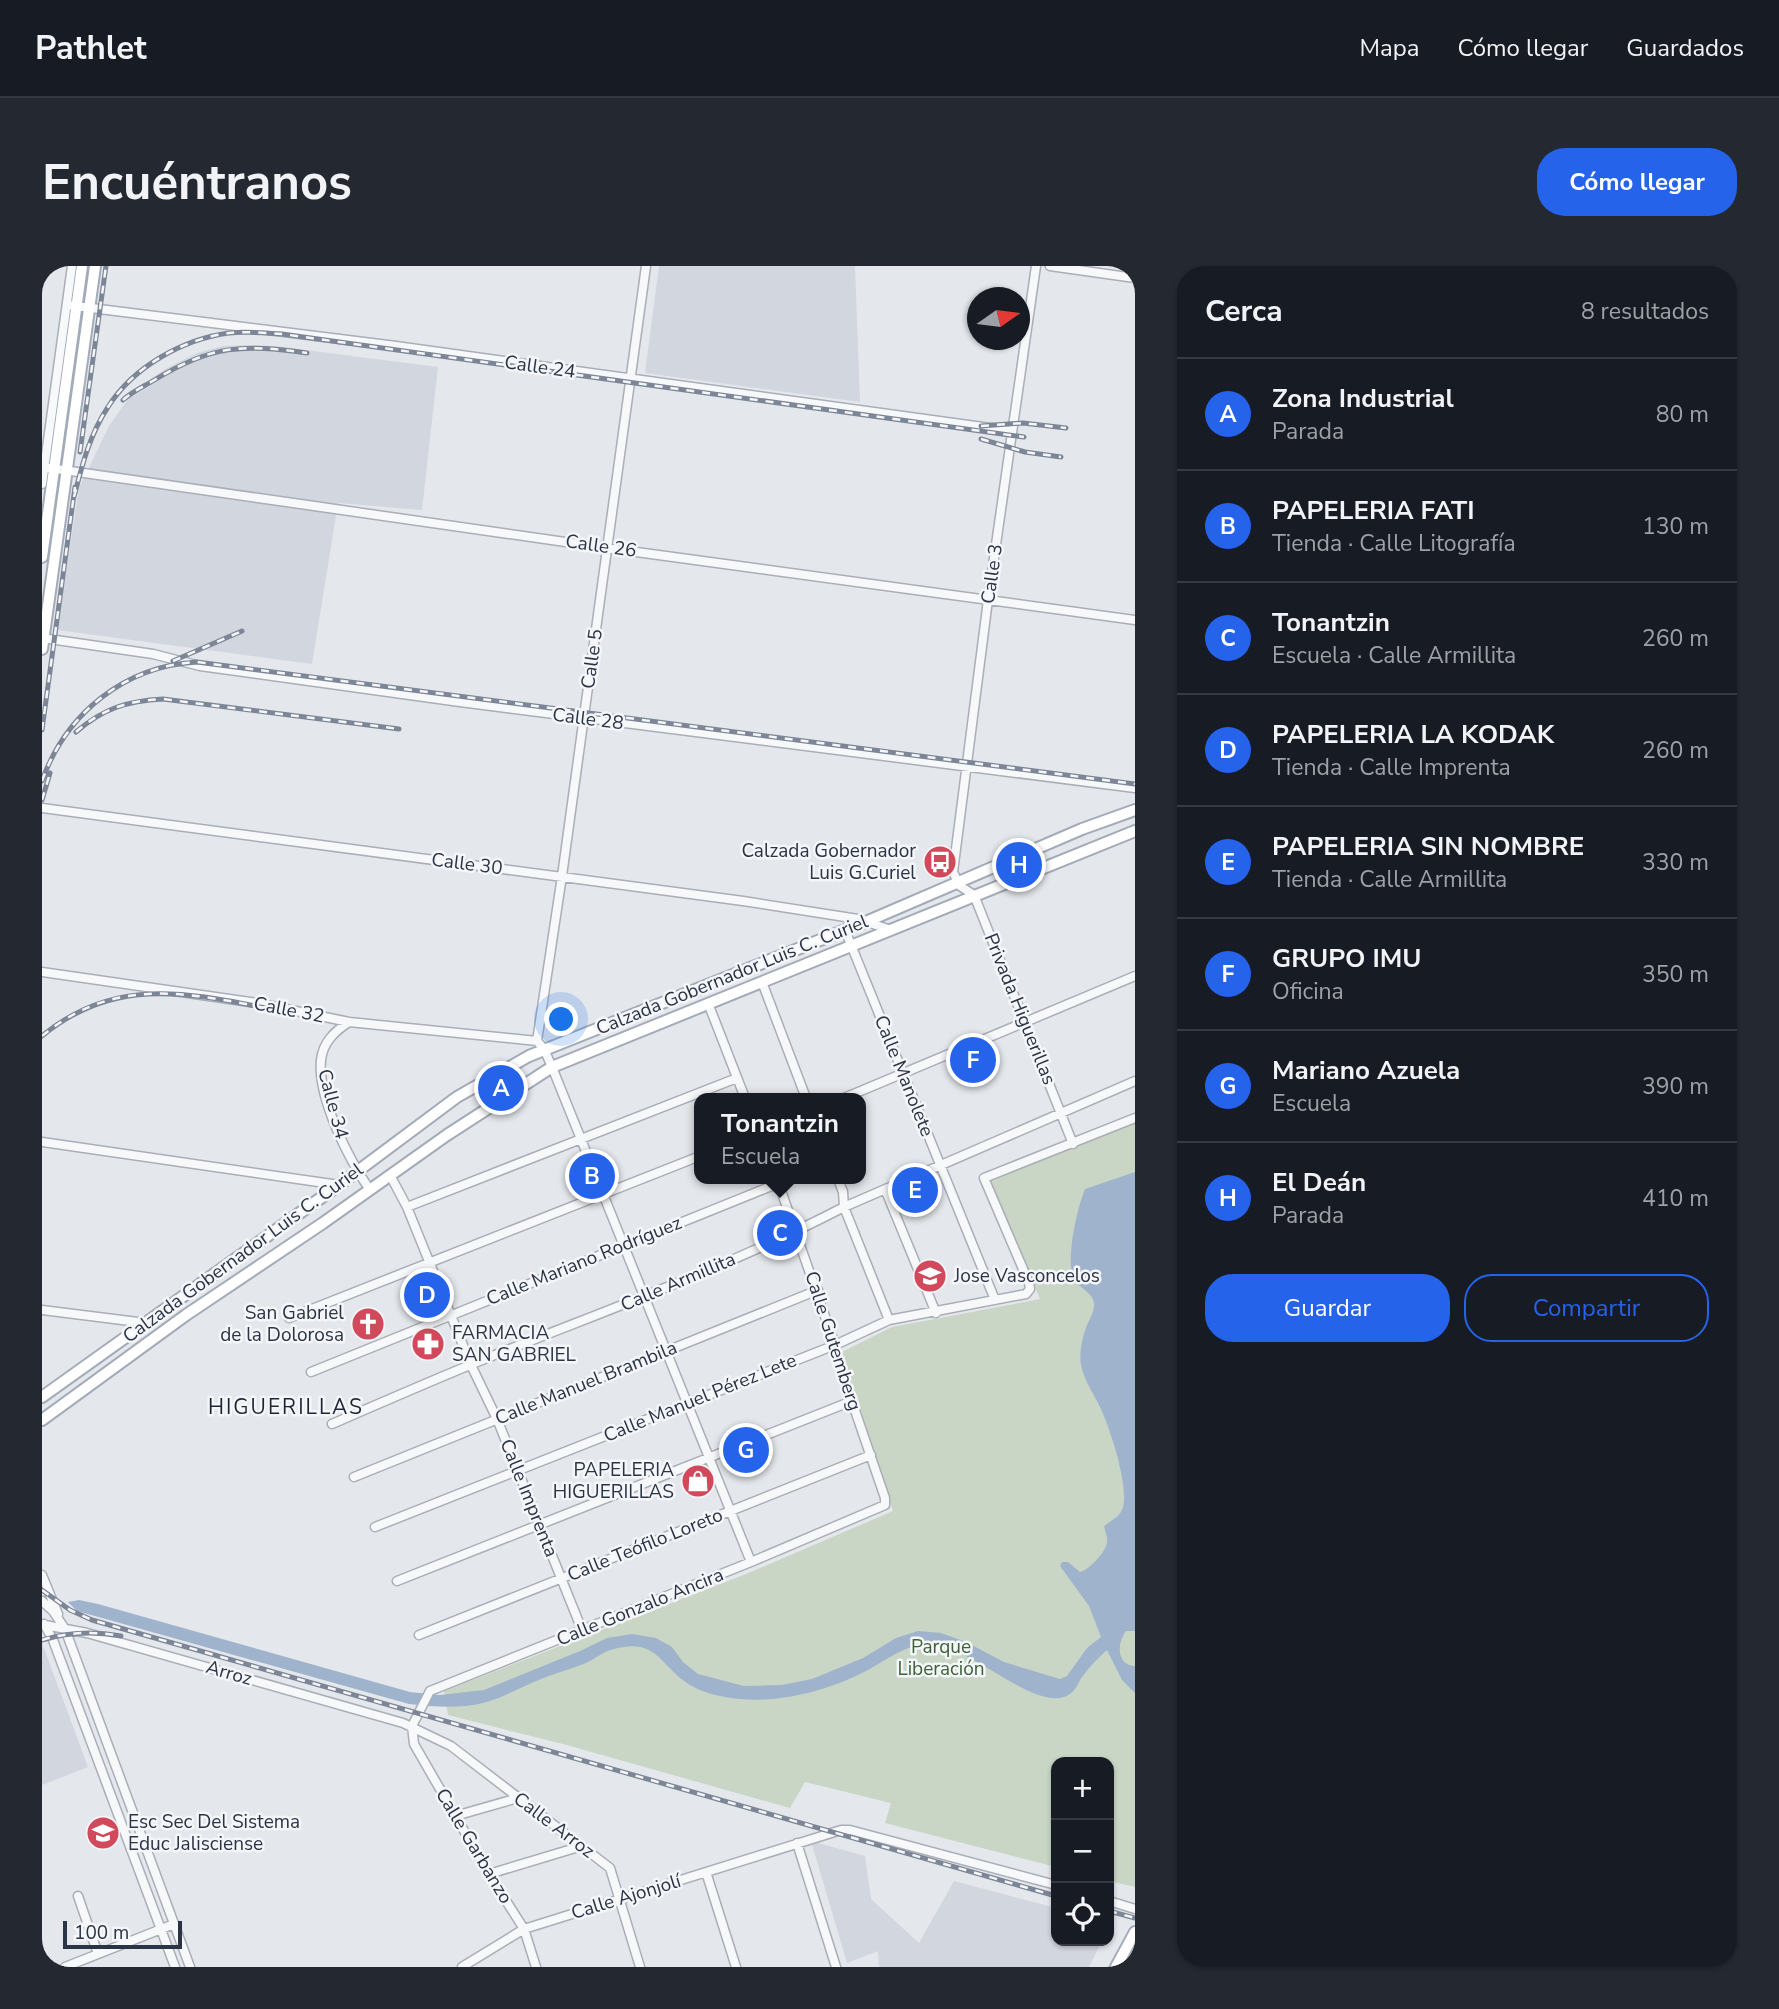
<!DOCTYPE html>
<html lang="es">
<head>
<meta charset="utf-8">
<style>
	body { margin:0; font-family:"Nunito Sans",sans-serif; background:#242831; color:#f1f3f6 }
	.controls { position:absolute; right:21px; bottom:21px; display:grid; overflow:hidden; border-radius:14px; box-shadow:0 2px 5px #0004 }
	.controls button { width:63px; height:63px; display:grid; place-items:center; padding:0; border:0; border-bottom:2px solid #363941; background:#171b24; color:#f1f3f6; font:35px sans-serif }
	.compass { position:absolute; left:925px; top:21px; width:63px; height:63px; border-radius:50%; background:#171b24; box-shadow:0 2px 5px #0004; rotate:76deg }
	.scale { position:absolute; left:21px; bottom:18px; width:119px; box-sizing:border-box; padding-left:7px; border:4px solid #2b3445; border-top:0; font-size:19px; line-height:24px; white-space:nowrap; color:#2b3445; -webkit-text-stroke:5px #f4f6f9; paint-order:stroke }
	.you { position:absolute; left:520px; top:754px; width:24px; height:24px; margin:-18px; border:5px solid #fff; border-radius:50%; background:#1a73e8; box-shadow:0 0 0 10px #1a73e833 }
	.badge { display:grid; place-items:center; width:46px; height:46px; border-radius:50%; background:#2563eb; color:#fff; font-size:23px; font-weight:700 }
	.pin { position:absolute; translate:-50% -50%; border:4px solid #fff; box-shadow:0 2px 7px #0006 }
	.popup { position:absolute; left:652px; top:827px; width:172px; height:91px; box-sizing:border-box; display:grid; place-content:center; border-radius:14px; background:#171b24; filter:drop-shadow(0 2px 5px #0005); font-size:23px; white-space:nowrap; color:#9ea1a6 }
	.popup b { font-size:26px; color:#f1f3f6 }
	.popup::after { content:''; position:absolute; left:50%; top:100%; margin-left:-14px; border:14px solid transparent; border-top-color:#171b24 }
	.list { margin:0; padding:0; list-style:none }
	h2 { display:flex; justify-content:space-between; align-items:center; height:91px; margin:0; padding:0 28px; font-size:30px }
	h2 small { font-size:23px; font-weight:400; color:#9ea1a6 }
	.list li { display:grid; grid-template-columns:46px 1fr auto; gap:21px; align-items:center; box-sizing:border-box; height:112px; padding:0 28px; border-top:2px solid #363941 }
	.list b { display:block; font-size:26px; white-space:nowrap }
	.list p { margin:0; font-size:23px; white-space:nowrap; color:#9ea1a6 }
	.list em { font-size:23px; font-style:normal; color:#9ea1a6 }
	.actions { display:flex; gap:14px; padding:21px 28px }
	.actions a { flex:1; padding:16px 0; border:2px solid #2563eb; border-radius:28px; text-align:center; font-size:24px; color:#2563eb }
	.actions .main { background:#2563eb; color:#fff }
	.icon { flex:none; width:38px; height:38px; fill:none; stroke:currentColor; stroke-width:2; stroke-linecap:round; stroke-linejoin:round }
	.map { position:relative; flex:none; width:1093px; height:1701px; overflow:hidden; border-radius:28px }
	header { display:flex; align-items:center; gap:42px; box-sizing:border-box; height:98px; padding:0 35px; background:#171b24; border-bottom:2px solid #363941 }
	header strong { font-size:33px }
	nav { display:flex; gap:38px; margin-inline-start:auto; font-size:24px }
	.intro { display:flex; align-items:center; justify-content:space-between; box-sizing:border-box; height:168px; padding:0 42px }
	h1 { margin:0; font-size:49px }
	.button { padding:18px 32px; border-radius:28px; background:#2563eb; color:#fff; font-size:24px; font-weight:700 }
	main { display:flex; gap:42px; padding:0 42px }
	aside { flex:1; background:#171b24; border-radius:28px; box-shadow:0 2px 5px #0004 }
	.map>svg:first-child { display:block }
</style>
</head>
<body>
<header>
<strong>Pathlet</strong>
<nav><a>Mapa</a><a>Cómo llegar</a><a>Guardados</a></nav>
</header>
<div class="intro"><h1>Encuéntranos</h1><a class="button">Cómo llegar</a></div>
<main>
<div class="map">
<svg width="1093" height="1701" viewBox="0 0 1093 1701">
	<rect width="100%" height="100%" fill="#e4e7ec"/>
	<!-- built -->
	<path fill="#d2d6de" d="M617,0H813L818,136L603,107Z
		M207,79L232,80L396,101L380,244L296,237L270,398L15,364L37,222L67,160L86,133L107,121L108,114L123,103L155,87L181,80Z
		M0,1377L46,1501L0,1519Z
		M769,1575L823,1590L829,1633L877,1677L912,1615L1014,1642V1675H1060L1047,1701H837L836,1685L805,1697Z"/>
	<!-- green -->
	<path fill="#c9d6c5" d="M1093,853V1621L1067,1615V1496H1014V1601L843,1557L849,1537L763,1516L748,1542L521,1478L406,1449L402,1425L704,1308L851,1245L800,1086L850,1061L998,1033L948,913Z"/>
	<!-- water -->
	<path fill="#9fb4cc" d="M1093,906V1365H1084C1075,1377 1074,1399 1093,1400V1427L1080,1414L1065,1384C1056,1392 1047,1401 1040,1411C1036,1417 1034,1424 1028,1428C996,1451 924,1374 883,1378C862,1380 844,1394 826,1404C788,1424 741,1437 698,1433C684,1432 660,1427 648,1419C618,1401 616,1371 572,1383C562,1385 553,1393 544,1397C529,1403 514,1407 499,1413C481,1420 464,1430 445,1436C420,1443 393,1441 367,1438L35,1345L26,1336L37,1334L56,1338L368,1426L398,1429L442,1424L538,1385L565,1372L590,1368L614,1372L630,1381L641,1396L656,1408L702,1420L740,1419L770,1413L821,1392L854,1372L876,1365L899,1367L924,1376L962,1396L1018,1413L1025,1410L1045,1382L1059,1371L1047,1340L1018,1300L1020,1296H1026L1038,1306C1047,1304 1063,1287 1065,1277C1066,1272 1063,1265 1062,1260C1067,1256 1075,1252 1079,1246C1090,1229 1069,1166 1061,1148C1055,1132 1042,1116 1039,1099C1037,1088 1040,1072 1044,1062C1047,1054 1053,1045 1052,1037C1050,1025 1037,1023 1032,1013C1023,994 1035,943 1043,923Z"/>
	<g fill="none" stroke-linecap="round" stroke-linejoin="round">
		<defs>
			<path id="minor" d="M604,0L520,610L495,775L502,783L510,801L709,1296
				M994,0L946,334L911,606L918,620L932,629L1031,878
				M1008,0L1093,12
				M25,39L354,80L970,165
				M0,201L565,282L1093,354
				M0,218L30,0
				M0,372L111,388L158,400L418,436L1093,522
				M0,542L701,635L816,653L849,664
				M803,664L953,1034
				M0,706L215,737L307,756L495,775
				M720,716L764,832
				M666,737L703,832
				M307,756C293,765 281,776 279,794C275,831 307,894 328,924
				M802,832L1093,710
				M0,876L297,919
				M348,909L365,941L429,1099L455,1153L540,1364
				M796,913L801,926L802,941L847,1054
				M843,923L894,1047
				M365,941L695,812
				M0,1044L104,1057
				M247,1052L658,890
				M269,1106L737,917
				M290,1158C336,1138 382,1118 428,1099C553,1048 681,1004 802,941L1093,815
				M312,1211L776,1024
				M333,1261L793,1079L847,1054L984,1028L988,1023L987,1017L942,912L1093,852
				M0,1309L16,1348
				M355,1315L810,1135
				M0,1335L11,1345L23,1363L148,1701
				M2,1358L11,1374L133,1701
				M3,1359L45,1367L361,1457L409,1480L568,1602L598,1701
				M377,1369L829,1189
				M413,1550L476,1532
				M755,1577L794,1701
				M664,1606L694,1701
				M447,1608L540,1580
				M36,1630L56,1688
				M1067,1635L1093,1643
				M23,1701L132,1658
				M420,1701L482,1663L799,1564H808L1014,1619
				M494,1701L482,1663L447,1608L372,1478L370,1460L388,1425L709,1296L843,1239V1232L793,1086V1079L735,913"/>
			<path id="major" d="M0,291L40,0
				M0,383L53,0
				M0,1131L297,919L415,831L487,790L826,655L1040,563L1093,544
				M0,1154L144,1049L281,957L405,869L510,801L1093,565
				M1074,1701L1093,1666"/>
		</defs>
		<!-- minor casing -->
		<use href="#minor" stroke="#a9aeb7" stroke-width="11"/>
		<!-- major casing -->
		<use href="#major" stroke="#a3abb8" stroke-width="14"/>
		<!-- minor -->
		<use href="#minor" stroke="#f7f8fa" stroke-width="8"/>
		<!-- major -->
		<use href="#major" stroke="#fff" stroke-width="10"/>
		<defs>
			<path id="rail" d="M81,134C91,125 103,120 114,113C170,79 201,78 265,87
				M939,160L981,157L1024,162
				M939,173L983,186L1019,191
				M38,186L64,0
				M32,231C40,199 48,168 66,141C91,101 141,73 187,67C204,65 223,67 240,68L982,171
				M131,395L200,365
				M0,464L33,221
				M34,466C62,442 85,435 121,433L357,463
				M0,515C24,447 83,400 155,396L1093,518
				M0,534L8,507
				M0,770C77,706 155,729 244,746
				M0,1324L28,1344L50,1354L1014,1630
				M0,1374C26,1366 52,1365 79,1370
				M1067,1645L1093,1652"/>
		</defs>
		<!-- rail casing -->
		<use href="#rail" stroke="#7d8696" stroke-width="5"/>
		<!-- rail -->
		<use href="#rail" stroke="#f4f6f9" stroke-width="2.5" stroke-dasharray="8" stroke-linecap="butt"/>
	</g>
	<!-- icons -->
	<defs>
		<symbol id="bus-disc" viewBox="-11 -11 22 22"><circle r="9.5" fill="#d1495b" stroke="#f4f6f9"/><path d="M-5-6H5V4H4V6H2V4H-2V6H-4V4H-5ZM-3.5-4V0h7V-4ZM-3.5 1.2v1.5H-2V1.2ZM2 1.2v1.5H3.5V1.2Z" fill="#fff"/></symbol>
		<symbol id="school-disc" viewBox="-11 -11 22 22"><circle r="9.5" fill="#d1495b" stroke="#f4f6f9"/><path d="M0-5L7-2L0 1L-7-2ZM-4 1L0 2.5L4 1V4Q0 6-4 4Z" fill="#fff"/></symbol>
		<symbol id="church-disc" viewBox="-11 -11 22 22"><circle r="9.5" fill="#d1495b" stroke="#f4f6f9"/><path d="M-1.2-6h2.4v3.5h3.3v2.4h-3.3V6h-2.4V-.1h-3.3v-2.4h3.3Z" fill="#fff"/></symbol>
		<symbol id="pharmacy-disc" viewBox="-11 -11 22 22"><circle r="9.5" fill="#d1495b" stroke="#f4f6f9"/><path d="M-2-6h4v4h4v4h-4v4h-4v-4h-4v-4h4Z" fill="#fff"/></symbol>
		<symbol id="shop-disc" viewBox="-11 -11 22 22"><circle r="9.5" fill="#d1495b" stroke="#f4f6f9"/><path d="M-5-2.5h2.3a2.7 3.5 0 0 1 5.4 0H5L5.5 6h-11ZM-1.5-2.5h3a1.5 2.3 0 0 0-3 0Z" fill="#fff"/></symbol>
	</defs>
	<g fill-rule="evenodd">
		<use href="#bus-disc" x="879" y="577" width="38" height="38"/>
		<use href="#school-disc" x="869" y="991" width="38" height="38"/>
		<use href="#church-disc" x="307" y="1039" width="38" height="38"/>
		<use href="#pharmacy-disc" x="367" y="1059" width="38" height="38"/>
		<use href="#shop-disc" x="637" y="1196" width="38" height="38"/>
		<use href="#school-disc" x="42" y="1548" width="38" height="38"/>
	</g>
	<g text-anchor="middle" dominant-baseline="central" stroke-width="5" stroke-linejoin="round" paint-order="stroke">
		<!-- street labels -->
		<g font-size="19" fill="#2b3445" stroke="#f4f6f9">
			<text transform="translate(498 101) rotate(8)">Calle 24</text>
			<text transform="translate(559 280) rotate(8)">Calle 26</text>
			<text transform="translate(950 308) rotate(-82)">Calle 3</text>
			<text transform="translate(550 393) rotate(-82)">Calle 5</text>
			<text transform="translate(546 453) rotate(7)">Calle 28</text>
			<text transform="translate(425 598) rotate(7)">Calle 30</text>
			<text transform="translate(690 709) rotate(-22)">Calzada Gobernador Luis C. Curiel</text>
			<text transform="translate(978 743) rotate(68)">Privada Higuerillas</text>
			<text transform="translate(247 744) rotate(11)">Calle 32</text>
			<text transform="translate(862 810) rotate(68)">Calle Manolete</text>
			<text transform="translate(291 838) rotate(75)">Calle 34</text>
			<text transform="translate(201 987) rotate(-36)">Calzada Gobernador Luis C. Curiel</text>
			<text transform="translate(542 995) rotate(-22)">Calle Mariano Rodríguez</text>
			<text transform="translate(636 1016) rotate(-23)">Calle Armillita</text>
			<text transform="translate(791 1075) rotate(72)">Calle Gutemberg</text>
			<text transform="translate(544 1117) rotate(-22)">Calle Manuel Brambila</text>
			<text transform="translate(658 1132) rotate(-22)">Calle Manuel Pérez Lete</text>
			<text transform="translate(487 1232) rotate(68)">Calle Imprenta</text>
			<text transform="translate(603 1279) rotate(-22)">Calle Teófilo Loreto</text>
			<text transform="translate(598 1341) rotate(-22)">Calle Gonzalo Ancira</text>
			<text transform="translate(187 1407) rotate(16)">Arroz</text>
			<text transform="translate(512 1559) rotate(37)">Calle Arroz</text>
			<text transform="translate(432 1580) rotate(59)">Calle Garbanzo</text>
			<text transform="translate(584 1631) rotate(-17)">Calle Ajonjolí</text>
		</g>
		<!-- poi labels -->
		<g font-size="19" fill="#2b3445" stroke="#f4f6f9" text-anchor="end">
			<text x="874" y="585">Calzada Gobernador<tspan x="874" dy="22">Luis G.Curiel</tspan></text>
			<text x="912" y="1010" text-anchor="start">Jose Vasconcelos</text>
			<text x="302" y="1047">San Gabriel<tspan x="302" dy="22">de la Dolorosa</tspan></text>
			<text x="410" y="1067" text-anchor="start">FARMACIA<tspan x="410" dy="22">SAN GABRIEL</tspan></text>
			<text x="632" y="1204">PAPELERIA<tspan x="632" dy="22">HIGUERILLAS</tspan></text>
			<text x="86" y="1556" text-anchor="start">Esc Sec Del Sistema<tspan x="86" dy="22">Educ Jalisciense</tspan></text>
		</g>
		<!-- park labels -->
		<g font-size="19" fill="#3f6138" stroke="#f4f6f9">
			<text x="899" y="1381">Parque<tspan x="899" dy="22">Liberación</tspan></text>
		</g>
		<!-- neighbourhood labels -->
		<g font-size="21" letter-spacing="2" fill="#1d2536" stroke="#f4f6f9">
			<text x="244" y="1141">HIGUERILLAS</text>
		</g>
	</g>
</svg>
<div class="controls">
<button>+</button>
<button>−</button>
<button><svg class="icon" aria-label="locate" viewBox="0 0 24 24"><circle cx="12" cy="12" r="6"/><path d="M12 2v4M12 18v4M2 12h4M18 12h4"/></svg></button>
</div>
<svg class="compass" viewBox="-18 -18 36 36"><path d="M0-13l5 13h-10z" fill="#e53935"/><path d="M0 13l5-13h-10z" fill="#9ea1a6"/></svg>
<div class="scale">100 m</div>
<div class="you"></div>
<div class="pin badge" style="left:459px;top:822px">A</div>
<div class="pin badge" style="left:550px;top:910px">B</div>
<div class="pin badge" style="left:738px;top:967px">C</div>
<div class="popup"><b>Tonantzin</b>Escuela</div>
<div class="pin badge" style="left:385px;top:1029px">D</div>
<div class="pin badge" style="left:873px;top:924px">E</div>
<div class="pin badge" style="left:931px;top:794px">F</div>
<div class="pin badge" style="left:704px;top:1184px">G</div>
<div class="pin badge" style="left:977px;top:599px">H</div>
</div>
<aside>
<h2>Cerca<small>8 resultados</small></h2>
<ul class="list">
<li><span class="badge">A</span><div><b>Zona Industrial</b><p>Parada</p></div><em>80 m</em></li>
<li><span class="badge">B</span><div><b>PAPELERIA FATI</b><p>Tienda · Calle Litografía</p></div><em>130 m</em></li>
<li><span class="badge">C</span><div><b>Tonantzin</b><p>Escuela · Calle Armillita</p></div><em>260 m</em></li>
<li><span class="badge">D</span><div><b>PAPELERIA LA KODAK</b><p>Tienda · Calle Imprenta</p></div><em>260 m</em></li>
<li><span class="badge">E</span><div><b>PAPELERIA SIN NOMBRE</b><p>Tienda · Calle Armillita</p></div><em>330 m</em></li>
<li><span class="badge">F</span><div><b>GRUPO IMU</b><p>Oficina</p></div><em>350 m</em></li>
<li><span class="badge">G</span><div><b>Mariano Azuela</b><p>Escuela</p></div><em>390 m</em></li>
<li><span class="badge">H</span><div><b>El Deán</b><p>Parada</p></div><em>410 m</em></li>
</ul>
<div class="actions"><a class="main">Guardar</a><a>Compartir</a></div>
</aside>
</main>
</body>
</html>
